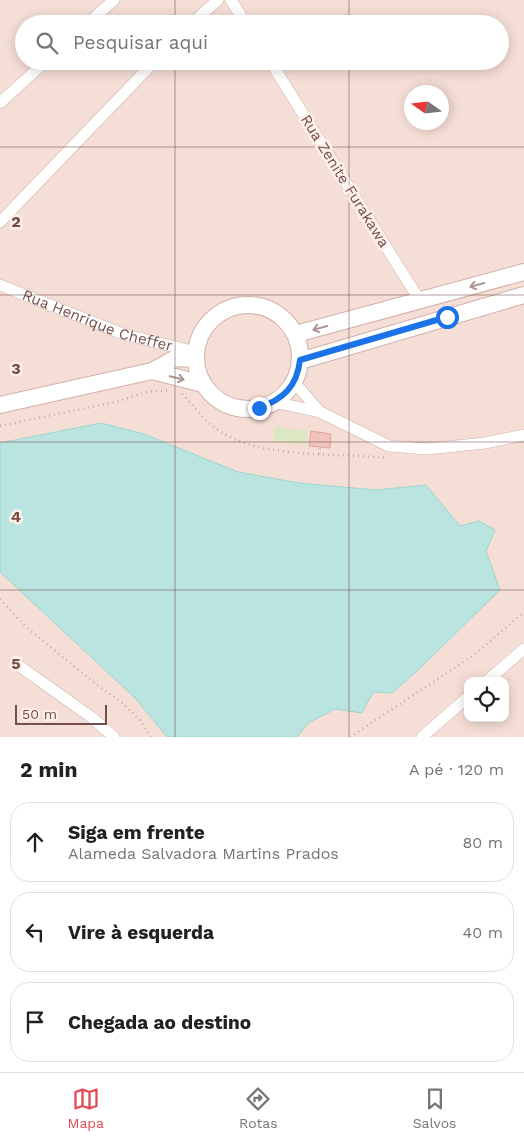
<!DOCTYPE html>
<html lang="pt">
<head>
<meta charset="utf-8">
<style>
	body { margin:0; font-family:"Work Sans",sans-serif; background:#f6f6f6; color:#202124 }
	.controls { position:absolute; right:15px; bottom:15px; display:grid; overflow:hidden; border-radius:10px; box-shadow:0 2px 12px #0003 }
	.controls button { width:45px; height:45px; display:grid; place-items:center; padding:0; border:0; border-bottom:1px solid #e0e0e0; background:#fff; color:#202124; font:25px sans-serif }
	.compass { position:absolute; left:404px; top:85px; width:45px; height:45px; border-radius:50%; background:#fff; box-shadow:0 2px 12px #0003; rotate:284deg }
	.scale { position:absolute; left:15px; bottom:12px; width:92px; box-sizing:border-box; padding-left:5px; border:2px solid #734e4a; border-top:0; font-size:14px; line-height:18px; white-space:nowrap; color:#734e4a; -webkit-text-stroke:4px #fef0e9; paint-order:stroke }
	.stop { position:absolute; width:15px; height:15px; margin:-11px; border:4px solid #1a73e8; border-radius:50%; background:#fff }
	.stop.end { background:#1a73e8; border-color:#fff; box-shadow:0 1px 5px #0008 }
	.list { margin:0; padding:0; list-style:none }
	h2 { display:flex; justify-content:space-between; align-items:center; height:65px; margin:0; padding:0 20px; font-size:21px }
	h2 small { font-size:16px; font-weight:400; color:#757577 }
	.list li { display:grid; grid-template-columns:32px 1fr auto; gap:15px; align-items:center; box-sizing:border-box; height:80px; margin:0 10px 10px; padding:0 10px; border:1px solid #e0e0e0; border-radius:20px }
	.list b { display:block; font-size:19px; white-space:nowrap }
	.list p { margin:0; font-size:16px; white-space:nowrap; color:#757577 }
	.list em { font-size:16px; font-style:normal; color:#757577 }
	.icon { flex:none; width:28px; height:28px; fill:none; stroke:currentColor; stroke-width:2; stroke-linecap:round; stroke-linejoin:round }
	.map { position:relative; flex:none; width:524px; height:737px; overflow:hidden }
	.search { position:absolute; background:#fff; box-shadow:0 2px 12px #0003; left:15px; right:15px; top:15px; height:55px; display:flex; align-items:center; gap:12px; box-sizing:border-box; padding:0 18px; border-radius:28px; color:#757577; font-size:19px }
	.sheet { height:335px; background:#fff }
	nav { display:flex; justify-content:space-around; align-items:center; box-sizing:border-box; height:70px; border-top:1px solid #e0e0e0; background:#fff; font-size:14px; color:#757577 }
	nav a { display:grid; justify-items:center; gap:2px }
	nav .on { color:#e24c52 }
	.map>svg:first-child { display:block }
</style>
</head>
<body>
<div class="map">
<svg width="524" height="737" viewBox="0 0 524 737">
	<rect width="100%" height="100%" fill="#fbece3"/>
	<!-- residential -->
	<path fill="#f5ded5" fill-rule="evenodd" d="M0,0H524V737H0ZM24,24H500V61H24ZM412,92H442V122H412ZM468,681H505V718H468Z"/>
	<!-- green -->
	<path fill="#dce8c2" d="M275,426L308,431L306,445L273,441Z"/>
	<!-- water -->
	<path fill="#b9e4df" stroke="#9fd5cf" d="M101,423L144,434L238,472L299,483L376,490L426,485L460,526L479,521L495,530L486,551L500,590L418,670L392,693L373,692L362,713L335,709L308,723L297,737H167L135,698L0,572V443Z"/>
	<!-- building -->
	<path fill="#f0c3bc" stroke="#e2a59d" d="M311,431L331,434L330,448L309,446Z"/>
	<g fill="none" stroke-linecap="round" stroke-linejoin="round">
		<defs>
			<g id="street">
				<path d="M231,0L246,24"/>
				<path d="M87,24L114,0"/>
				<path d="M191,24L218,0"/>
				<path d="M270,61L420,301"/>
				<path d="M0,103L46,61"/>
				<path d="M0,222L155,61"/>
				<path id="s1" d="M0,285L123,334L196,352"/>
				<path d="M294,382L320,412"/>
				<path d="M274,402L320,412L389,446L427,449L485,443L524,435"/>
				<path d="M18,665L91,717L114,737"/>
				<path d="M487,681L524,649"/>
				<path d="M422,737L468,697"/>
			</g>
			<path id="secondary" d="M196 357a52 52 0 1 1 104 0a52 52 0 1 1-104 0Z
				M296,334L524,272
				M300,361L524,295
				M152,371L203,384
				M0,405L152,371L176,358L195,359"/>
		</defs>
		<!-- street casing -->
		<use href="#street" stroke="#ceb3ad" stroke-width="12"/>
		<!-- secondary casing -->
		<use href="#secondary" stroke="#d1b1aa" stroke-width="18"/>
		<!-- path -->
		<path stroke="#d4a69f" stroke-width="2.5" stroke-dasharray="1 4" stroke-linecap="butt" d="M182,394C193,404 201,417 214,427C256,460 333,452 385,458
			M0,426L115,402L147,392L169,390
			M319,454L320,447
			M0,599L26,627L97,685L120,701L139,719L151,737
			M350,737L474,655L524,612"/>
		<!-- street -->
		<use href="#street" stroke="#fff" stroke-width="11"/>
		<!-- secondary -->
		<use href="#secondary" stroke="#fff" stroke-width="16"/>
	</g>
	<!-- one-way arrows -->
	<defs><path id="oneway-shaft" d="M-6 0H5M1.5-3L5.5 0L1.5 3" fill="none" stroke-width="1.6" stroke-linecap="round" stroke-linejoin="round" transform="scale(1.25)"/></defs>
	<g stroke="#ab9592">
		<use href="#oneway-shaft" transform="translate(477 285) rotate(165)"/>
		<use href="#oneway-shaft" transform="translate(320 328) rotate(165)"/>
		<use href="#oneway-shaft" transform="translate(177 378) rotate(14)"/>
	</g>
	<g fill="none" stroke-linecap="round" stroke-linejoin="round">
		<!-- route -->
		<path stroke="#1a73e8" stroke-width="6" d="M259,408C283,399 297,387 300,360L447,317"/>
	</g>
	<!-- grid -->
	<path fill="none" stroke="#734e4a" stroke-width="1" stroke-opacity="0.55" d="M175,0V24M349,0V24M175,61V737M349,61V737M0,147H524M0,295H524M0,442H524M0,590H524"/>
	<g text-anchor="middle" dominant-baseline="central" stroke-width="5" stroke-linejoin="round" paint-order="stroke">
		<!-- street labels -->
		<g font-size="15" fill="#734e4a" stroke="#fef0e9">
			<text transform="translate(345 181) rotate(58)">Rua Zenite Furakawa</text>
			<text stroke="none"><textPath href="#s1" startOffset="104">Rua Henrique Cheffer</textPath></text>
		</g>
	</g>
	<g font-size="16" text-anchor="middle" font-weight="bold" fill="#734e4a" stroke="#fef0e9" stroke-width="5" stroke-linejoin="round" paint-order="stroke">
		<text x="16" y="227">2</text>
		<text x="16" y="374">3</text>
		<text x="16" y="522">4</text>
		<text x="16" y="669">5</text>
	</g>
</svg>
<div class="controls">
<button><svg class="icon" aria-label="locate" viewBox="0 0 24 24"><circle cx="12" cy="12" r="6"/><path d="M12 2v4M12 18v4M2 12h4M18 12h4"/></svg></button>
</div>
<svg class="compass" viewBox="-18 -18 36 36"><path d="M0-13l5 13h-10z" fill="#e53935"/><path d="M0 13l5-13h-10z" fill="#757577"/></svg>
<div class="scale">50 m</div>
<div class="stop" style="left:447px;top:317px"></div>
<div class="stop end" style="left:259px;top:408px"></div>
<div class="search"><svg class="icon" aria-label="search" viewBox="0 0 24 24"><circle cx="10" cy="10" r="6"/><path d="M15 15l6 6"/></svg>Pesquisar aqui</div>
</div>
<section class="sheet">
<h2>2 min<small>A pé · 120 m</small></h2>
<ul class="list">
<li><svg class="icon" aria-label="ahead" viewBox="0 0 24 24"><path d="M12 20V5M6 11l6-6 6 6"/></svg><div><b>Siga em frente</b><p>Alameda Salvadora Martins Prados</p></div><em>80 m</em></li>
<li><svg class="icon" aria-label="left" viewBox="0 0 24 24"><path d="M17 20v-9H6M10 6l-5 5 5 5"/></svg><div><b>Vire à esquerda</b></div><em>40 m</em></li>
<li><svg class="icon" aria-label="arrive" viewBox="0 0 24 24"><path d="M6 21V4h12l-3 4 3 4H6"/></svg><div><b>Chegada ao destino</b></div></li>
</ul>
</section>
<nav>
<a class="on"><svg class="icon" aria-label="map" viewBox="0 0 24 24"><path d="M3 6l6-2 6 2 6-2v14l-6 2-6-2-6 2zM9 4v14M15 6v14"/></svg>Mapa</a>
<a><svg class="icon" aria-label="directions" viewBox="0 0 24 24"><path d="M12 3l9 9-9 9-9-9zM9 14v-3h6M13 9l2 2-2 2"/></svg>Rotas</a>
<a><svg class="icon" aria-label="saved" viewBox="0 0 24 24"><path d="M7 4h10v16l-5-4-5 4z"/></svg>Salvos</a>
</nav>
</body>
</html>
